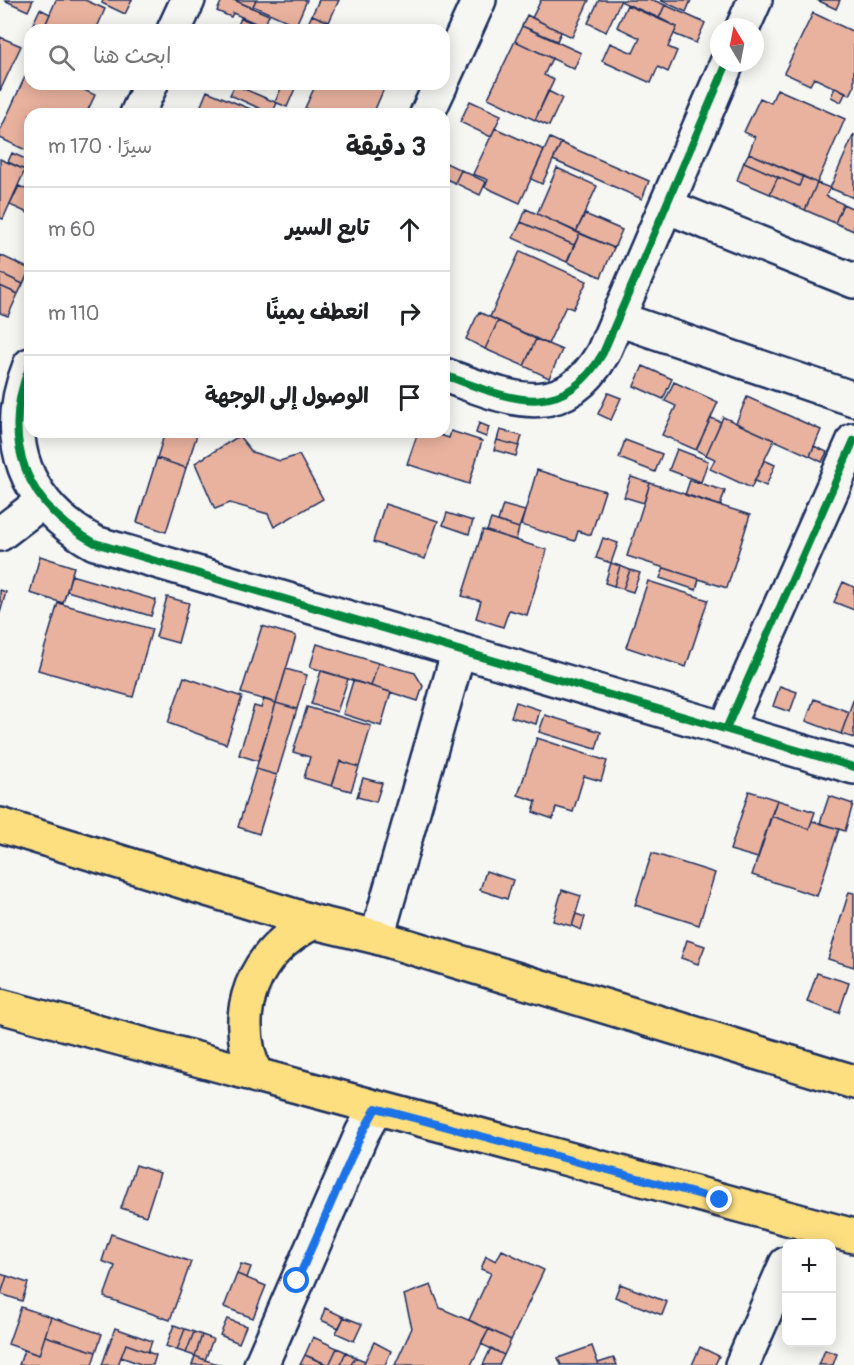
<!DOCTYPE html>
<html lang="ar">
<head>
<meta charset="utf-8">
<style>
	body { margin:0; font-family:Pangolin,"Playpen Sans Arabic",sans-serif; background:#f2f2f2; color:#202124; direction:rtl }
	.controls { position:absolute; right:18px; bottom:18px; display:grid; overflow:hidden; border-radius:12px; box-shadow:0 3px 15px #0003 }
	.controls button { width:54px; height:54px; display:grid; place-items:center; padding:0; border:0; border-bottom:2px solid #e0e0e0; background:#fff; color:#202124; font:30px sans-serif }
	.compass { position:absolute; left:710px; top:18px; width:54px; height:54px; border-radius:50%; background:#fff; box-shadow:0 3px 15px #0003; rotate:350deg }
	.stop { position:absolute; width:18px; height:18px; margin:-14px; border:4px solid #1a73e8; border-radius:50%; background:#fff }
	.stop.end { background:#1a73e8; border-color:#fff; box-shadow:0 2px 6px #0008 }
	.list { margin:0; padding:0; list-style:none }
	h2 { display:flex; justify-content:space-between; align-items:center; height:78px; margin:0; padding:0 24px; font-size:26px }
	h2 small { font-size:20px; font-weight:400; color:#757577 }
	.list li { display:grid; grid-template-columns:39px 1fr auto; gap:18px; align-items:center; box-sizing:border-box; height:84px; padding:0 24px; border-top:2px solid #e0e0e0 }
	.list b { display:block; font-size:22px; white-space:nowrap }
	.list em { font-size:20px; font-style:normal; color:#757577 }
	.icon { flex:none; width:33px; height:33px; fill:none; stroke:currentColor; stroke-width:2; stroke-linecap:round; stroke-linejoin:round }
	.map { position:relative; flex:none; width:854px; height:1365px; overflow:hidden; direction:ltr }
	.search { position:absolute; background:#fff; box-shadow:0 3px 15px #0003; left:24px; top:24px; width:426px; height:66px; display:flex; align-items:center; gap:15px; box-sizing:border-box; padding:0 21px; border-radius:18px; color:#757577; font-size:22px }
	.panel { position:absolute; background:#fff; box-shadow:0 3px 15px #0003; left:24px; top:108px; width:426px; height:330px; border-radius:18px; direction:rtl }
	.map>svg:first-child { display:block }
</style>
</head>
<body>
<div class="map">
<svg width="854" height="1365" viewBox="0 0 854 1365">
	<rect width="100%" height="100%" fill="#f6f6f2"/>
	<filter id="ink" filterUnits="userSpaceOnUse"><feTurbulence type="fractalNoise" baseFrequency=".0167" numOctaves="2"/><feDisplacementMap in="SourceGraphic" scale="12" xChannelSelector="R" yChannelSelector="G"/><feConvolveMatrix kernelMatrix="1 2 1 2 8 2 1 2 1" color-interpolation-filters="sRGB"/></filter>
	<g filter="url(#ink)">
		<!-- building -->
		<path fill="#e9b29e" stroke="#1b2f5e" stroke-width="1.5" d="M4,0H33L28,11Z
			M56,0H85L105,9L96,30H43Z
			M103,0H132L125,14L102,3Z
			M222,0H234L269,15L264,27L233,13L231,17L217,11Z
			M234,0H256L252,8Z
			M256,0H307L296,25L253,6Z
			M319,0H339L329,22L312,15Z
			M541,0H589L572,37L532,18Z
			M599,0H621L606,32L588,23Z
			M623,0H653L665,5L659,18L622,2Z
			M660,0H691L686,12Z
			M817,0H840L836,9Z
			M627,5L677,27L668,47L677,51L668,72L658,67L651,83L602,61L610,43L633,53L640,38L617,27Z
			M665,5L705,23L696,43L674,34L677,27L659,18Z
			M40,9L50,14L43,30H30Z
			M813,13L854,32V87L850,95L814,78L810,85L784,73Z
			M312,15L329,22L325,30H305Z
			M527,15L561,32L557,41L522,26Z
			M241,18L269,30H236Z
			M522,26L581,53L574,69L515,41Z
			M0,37L21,46L0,91Z
			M515,41L552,58L544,75L554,80L535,120L488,98Z
			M30,66V84H71L95,95L86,114H30V152L0,138V131Z
			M283,84H297L287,107L275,102Z
			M316,84H386L373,114H318L305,108Z
			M235,85L277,103L272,114H259L261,109L230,95Z
			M835,87L846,92L841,102L831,97Z
			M777,89L845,119L817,183L749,153L755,137L744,132L760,98L771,103Z
			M207,91L260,113L209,114L210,112L200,108Z
			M548,91L562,98L549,126L535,120Z
			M470,101L501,115L491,137L460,122Z
			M495,128L544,150L520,203L485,187L488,180L473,174Z
			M854,134V198L830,188Z
			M550,138L561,143L542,184L531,179Z
			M561,143L649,181L642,199L553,160Z
			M12,153L30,161L25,170L8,162Z
			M749,153L803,176L799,186L744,162Z
			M0,159L25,170L3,219L0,218Z
			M444,162L461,170L455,183L444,178Z
			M744,162L778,177L770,194L737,180Z
			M557,168L597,186L576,232L537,214Z
			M461,170L486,182L480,195L455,183Z
			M803,176L817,183L805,210L770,194L778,177L799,186Z
			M817,183L830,188L826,196L843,204L835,223L805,210Z
			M19,186L30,191V214L10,205Z
			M843,204L854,209V231L835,223Z
			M526,209L580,233L574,245L521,222Z
			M585,214L622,230L614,248L576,232Z
			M521,222L574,245L567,262L513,238Z
			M580,233L614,248L601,277L567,262Z
			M520,251L587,281L573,309L566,306L548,344L490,317Z
			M0,255L30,269L23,284L0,273Z
			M0,273L23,284L18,294L0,286Z
			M0,286L18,294L8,316L0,313Z
			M479,312L498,321L485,349L466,339Z
			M498,321L536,339L524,366L485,349Z
			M536,339L562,350L549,378L524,366Z
			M643,366L672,379L663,399L634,386Z
			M674,382L718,402L696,450L662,435L676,406L665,401Z
			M608,393L621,398L611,420L598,414Z
			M747,397L821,430L810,456L736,423Z
			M723,417L774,440L751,488L710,469L715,459L706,455Z
			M711,418L721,422L706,455L696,450Z
			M479,423L489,427L486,437L476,433Z
			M500,430L522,436L519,446L497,440Z
			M451,431L482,441L469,484L407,464L418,432H431L449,438Z
			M165,432H198L186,468L157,458Z
			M239,436L252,452L280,461L299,455L323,499L274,527L268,514L230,503L215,509L195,463Z
			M497,440L519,446L516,456L494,450Z
			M625,440L662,454L655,472L619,458Z
			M814,446L827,452L822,462L810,456Z
			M677,449L708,461L701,482L669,470Z
			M157,458L186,468L166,532L137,522Z
			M764,460L775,465L766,486L755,481Z
			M537,470L605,491L591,535L578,531L575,541L521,525Z
			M631,477L650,483L644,503L624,497Z
			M690,480L725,491L720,506L685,495Z
			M650,483L750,515L727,588L627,556Z
			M385,504L438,521L425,559L373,542Z
			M503,505L525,511L519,528L498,521Z
			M447,513L473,521L469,534L443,525Z
			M491,519L519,528L516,540L487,531Z
			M483,530L547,550L527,615L509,610L503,627L476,618L481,601L462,596Z
			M603,538L618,543L611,563L596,558Z
			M40,556L74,567L63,603L30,593Z
			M611,563L620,566L614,586L605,583Z
			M620,566L630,570L623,589L614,586Z
			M664,568L699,579L696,590L660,578Z
			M630,570L640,573L633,592L623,589Z
			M71,575L156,600L151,616L67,591Z
			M648,581L708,600L686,667L626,647Z
			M843,582L854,587V610L834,602Z
			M0,590L6,592L0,613Z
			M167,597L189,603L178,643L156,637Z
			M58,603L152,629L133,697L38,670Z
			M262,626L296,636L276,703L241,693Z
			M317,644L378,663L371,686L310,667Z
			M378,663L415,673L423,686L418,701L371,686Z
			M286,669L307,675L297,709L276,703Z
			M321,671L348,679L337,712L311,704Z
			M184,677L242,697L226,744L168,723Z
			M353,681L391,692L381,726L343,714Z
			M780,686L797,692L790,712L773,706Z
			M854,698V738L841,734Z
			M264,699L276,703L258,761L239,755L254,706L261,708Z
			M814,699L849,712L841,734L806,721Z
			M516,702L540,710L536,724L511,717Z
			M276,703L297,709L277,775L256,769Z
			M307,707L371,726L359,767L340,761L332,786L304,778L310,757L293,752Z
			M545,715L601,732L596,749L539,732Z
			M537,738L607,761L601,781L584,776L573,812L556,807L553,819L533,812L536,801L518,795Z
			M340,761L359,767L351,791L332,786Z
			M256,769L277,775L259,834L238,827Z
			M363,778L382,783L376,802L357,797Z
			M749,791L777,800L758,858L730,850Z
			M829,796L853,804L845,831L820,823Z
			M777,800L815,812L809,829L771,816Z
			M771,816L809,829L812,821L839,829L817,896L752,875Z
			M652,853L715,873L699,925L635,905Z
			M486,871L513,880L507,899L480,890Z
			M562,890L581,896L572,926L553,921Z
			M849,892L854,893V967L828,959Z
			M576,914L585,917L581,930L572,926Z
			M687,940L705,946L698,964L681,958Z
			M817,973L849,983L839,1013L807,1002Z
			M136,1165L160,1173L146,1216L121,1208Z
			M111,1234L191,1262L170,1320L104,1297L115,1266L102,1261Z
			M502,1250L544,1270L511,1340L469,1320L491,1273L481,1269L486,1256L496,1261Z
			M241,1264L251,1267L247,1278L237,1274Z
			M0,1274L7,1276L1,1294L0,1293Z
			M237,1274L266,1286L253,1318L224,1307Z
			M7,1276L28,1283L22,1301L1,1294Z
			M620,1284L667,1302L662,1315L615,1297Z
			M431,1285L440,1308L489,1329L471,1365H395L412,1328L404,1295Z
			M21,1307L51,1317L39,1355L8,1344Z
			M325,1308L344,1317L339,1328L321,1320Z
			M51,1317L102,1334L96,1352L45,1336Z
			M344,1317L362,1324L354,1341L336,1333Z
			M227,1319L246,1326L239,1343L220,1335Z
			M174,1325L185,1329L177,1350L166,1346Z
			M115,1328L152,1341L148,1352L126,1344L118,1365H102Z
			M185,1329L194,1332L186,1353L177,1350Z
			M489,1329L511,1340L504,1355L481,1344Z
			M194,1332L202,1335L195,1356L186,1353Z
			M202,1335L213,1339L205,1360L195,1356Z
			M45,1336L96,1352L92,1365H19L24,1350L39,1355Z
			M313,1337L337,1348L329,1365L305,1355Z
			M374,1342L391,1351L385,1365H363Z
			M126,1344L156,1355L153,1365H143L121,1357Z
			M592,1346L598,1363L614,1358L617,1365H561L558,1358Z
			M700,1347L719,1356L715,1365H692Z
			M337,1348L346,1352L340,1365H329Z
			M491,1348L504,1355L499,1365H483Z
			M825,1350L837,1354L833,1365H819Z
			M346,1352L355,1357L351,1365H340Z
			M305,1355L327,1365H300Z
			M195,1356L205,1360L221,1365H192Z
			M355,1357L365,1361L363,1365H351Z"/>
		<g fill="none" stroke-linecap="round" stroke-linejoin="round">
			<defs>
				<path id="minor" d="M743,27L755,0
					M174,30L188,0
					M444,77L479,0
					M137,114L151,84
					M427,114L441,84
					M666,206L854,281
					M618,319L854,399
					M30,365C0,440 25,505 95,543L854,767
					M444,375C507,397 561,426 603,353L727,63
					M0,534L43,501
					M726,729L854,440
					M377,937L459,650
					M261,1365L362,1133L376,1108
					M742,1365L786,1264"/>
				<path id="major" d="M0,825L314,922L377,937L854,1082
					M0,1006L854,1236
					M256,1076C229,1012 253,952 314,922"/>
			</defs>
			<!-- minor casing -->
			<use href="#minor" stroke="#1b2f5e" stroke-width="38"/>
			<!-- major casing -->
			<use href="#major" stroke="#1b2f5e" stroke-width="38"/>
			<!-- minor -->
			<use href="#minor" stroke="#f6f6f2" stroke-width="33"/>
			<!-- major -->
			<use href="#major" stroke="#fddf80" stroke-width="33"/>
			<defs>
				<path id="cycleway" d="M30,365C0,440 25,505 95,543L854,767
					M444,375C507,397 561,426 603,353L727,63
					M726,729L854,440"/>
			</defs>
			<!-- cycleway casing -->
			<use href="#cycleway" stroke="#f6f6f2" stroke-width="11"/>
			<!-- cycleway -->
			<use href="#cycleway" stroke="#00873e" stroke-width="8"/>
		</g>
	</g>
	<g fill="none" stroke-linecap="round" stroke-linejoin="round" filter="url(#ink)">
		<!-- route -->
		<path stroke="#1a73e8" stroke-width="8" d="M297,1281L362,1133L376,1108L720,1200"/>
	</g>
</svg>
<div class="controls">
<button>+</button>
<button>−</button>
</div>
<svg class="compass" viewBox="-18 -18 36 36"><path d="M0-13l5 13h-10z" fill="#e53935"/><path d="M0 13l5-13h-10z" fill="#757577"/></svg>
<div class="stop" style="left:297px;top:1281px"></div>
<div class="stop end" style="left:720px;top:1200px"></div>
<div class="search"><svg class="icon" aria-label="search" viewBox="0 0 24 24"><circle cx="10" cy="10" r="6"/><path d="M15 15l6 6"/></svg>ابحث هنا</div>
<section class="panel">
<h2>3 دقيقة<small>سيرًا · 170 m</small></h2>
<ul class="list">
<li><svg class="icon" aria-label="ahead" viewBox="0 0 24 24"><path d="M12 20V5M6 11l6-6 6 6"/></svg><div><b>تابع السير</b></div><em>60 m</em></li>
<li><svg class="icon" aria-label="right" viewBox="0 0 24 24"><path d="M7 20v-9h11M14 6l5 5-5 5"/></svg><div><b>انعطف يمينًا</b></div><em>110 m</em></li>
<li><svg class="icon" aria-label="arrive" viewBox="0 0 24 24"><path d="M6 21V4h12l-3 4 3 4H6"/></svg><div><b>الوصول إلى الوجهة</b></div></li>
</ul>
</section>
</div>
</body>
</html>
